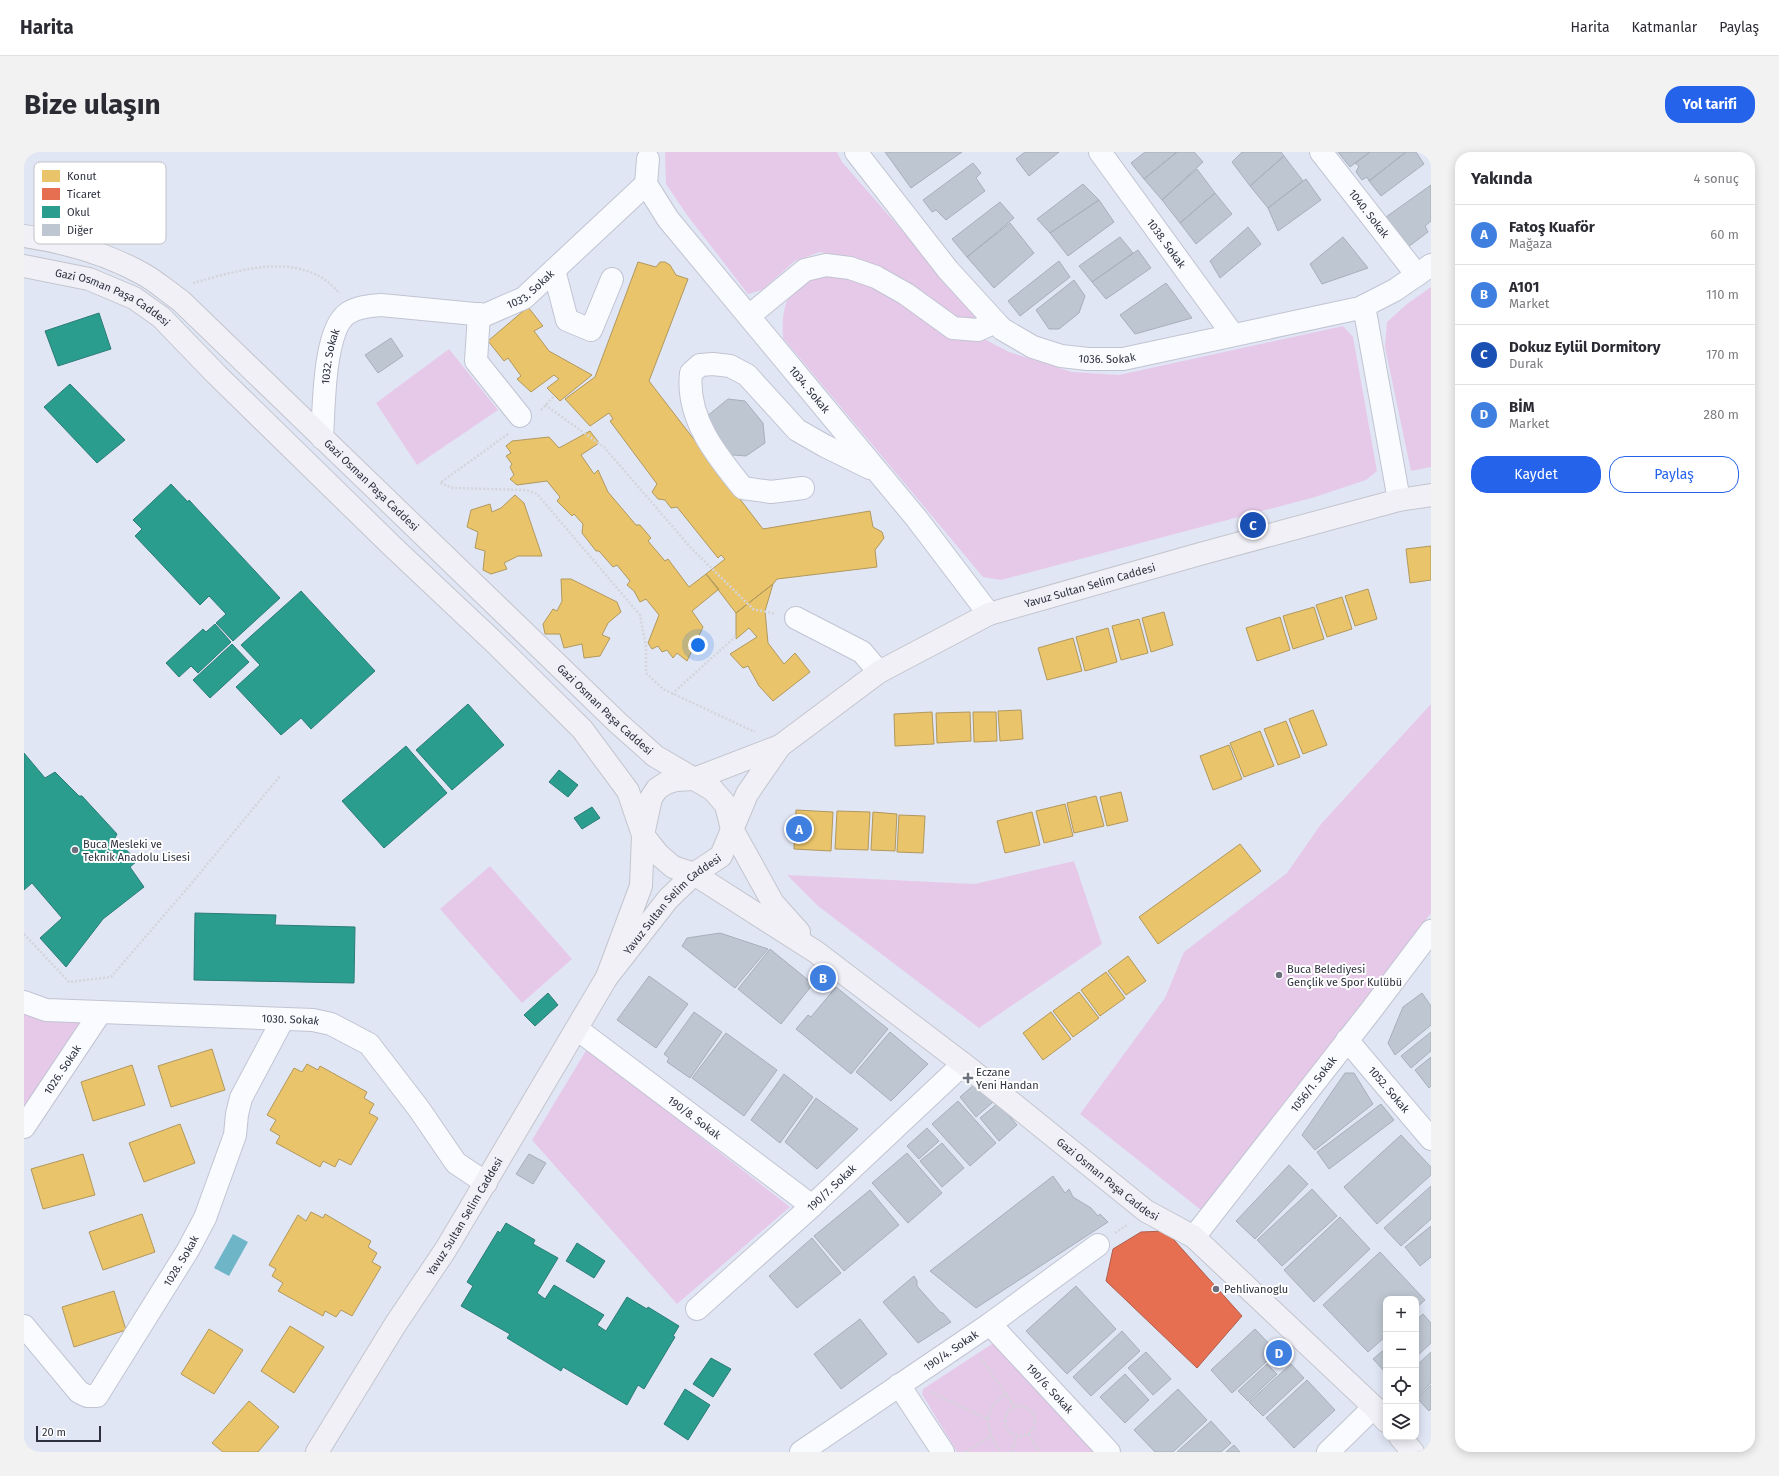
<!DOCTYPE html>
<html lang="tr">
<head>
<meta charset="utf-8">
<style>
	body { margin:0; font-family:"Fira Sans",sans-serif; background:#f2f2f3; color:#2b2b33 }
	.controls { position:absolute; right:12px; bottom:12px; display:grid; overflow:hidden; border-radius:8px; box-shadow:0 2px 10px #0003 }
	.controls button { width:36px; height:36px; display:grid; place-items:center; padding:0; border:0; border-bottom:1px solid #e1e1e2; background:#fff; color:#2b2b33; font:20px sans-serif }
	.scale { position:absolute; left:12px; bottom:10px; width:65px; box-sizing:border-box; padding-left:4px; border:2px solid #2d303e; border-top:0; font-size:11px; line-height:14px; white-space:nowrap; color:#2d303e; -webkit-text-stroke:3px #fff; paint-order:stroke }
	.you { position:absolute; left:674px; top:493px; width:14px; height:14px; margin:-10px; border:3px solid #fff; border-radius:50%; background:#1a73e8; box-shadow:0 0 0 6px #1a73e833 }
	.badge { display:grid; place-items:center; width:26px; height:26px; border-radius:50%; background:#2563eb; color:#fff; font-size:13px; font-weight:700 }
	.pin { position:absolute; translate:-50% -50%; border:2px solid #fff; box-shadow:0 1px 4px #0006 }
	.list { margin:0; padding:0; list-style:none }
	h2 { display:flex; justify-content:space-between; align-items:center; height:52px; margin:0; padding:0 16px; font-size:17px }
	h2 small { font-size:13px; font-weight:400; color:#7c7c81 }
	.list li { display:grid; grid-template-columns:26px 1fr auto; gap:12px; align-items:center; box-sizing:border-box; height:60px; padding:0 16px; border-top:1px solid #e1e1e2 }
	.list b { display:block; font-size:15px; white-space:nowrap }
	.list p { margin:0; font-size:13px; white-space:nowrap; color:#7c7c81 }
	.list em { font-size:13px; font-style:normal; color:#7c7c81 }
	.actions { display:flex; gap:8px; padding:12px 16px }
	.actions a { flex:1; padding:9px 0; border:1px solid #2563eb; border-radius:16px; text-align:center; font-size:14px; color:#2563eb }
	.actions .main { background:#2563eb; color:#fff }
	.icon { flex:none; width:22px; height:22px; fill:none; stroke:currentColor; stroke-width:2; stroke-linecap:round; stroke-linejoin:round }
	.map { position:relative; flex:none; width:1407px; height:1300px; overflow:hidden; border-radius:16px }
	header { display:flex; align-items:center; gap:24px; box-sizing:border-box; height:56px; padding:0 20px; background:#fff; border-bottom:1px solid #e1e1e2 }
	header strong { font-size:19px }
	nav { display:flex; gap:22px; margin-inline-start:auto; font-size:14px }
	.intro { display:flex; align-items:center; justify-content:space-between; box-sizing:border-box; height:96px; padding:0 24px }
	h1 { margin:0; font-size:28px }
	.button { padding:10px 18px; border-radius:16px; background:#2563eb; color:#fff; font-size:14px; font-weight:700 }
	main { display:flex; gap:24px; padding:0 24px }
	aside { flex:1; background:#fff; border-radius:16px; box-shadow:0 2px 10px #0003 }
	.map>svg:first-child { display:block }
</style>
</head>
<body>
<header>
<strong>Harita</strong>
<nav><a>Harita</a><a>Katmanlar</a><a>Paylaş</a></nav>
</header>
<div class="intro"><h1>Bize ulaşın</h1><a class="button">Yol tarifi</a></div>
<main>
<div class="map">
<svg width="1407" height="1300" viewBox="0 0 1407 1300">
	<rect width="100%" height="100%" fill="#e1e6f5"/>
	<!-- green -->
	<path fill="#e6c9e9" d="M641,0H813L818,10L954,165L935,170L829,106L796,100L771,109L738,138L724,142L663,63L642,32Z
		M801,123L826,124L865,142L925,184L962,188L985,200L1048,220L1095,223L1319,174L1329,185L1353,319L1342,328L1291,345L977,428L959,425L759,186C758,165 759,138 783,128C788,126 795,125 801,123Z
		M1407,135V315L1387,319L1361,195L1363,170L1383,152Z
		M425,197L474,258L393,313L352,251Z
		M1407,552V761L1259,954L1177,1058L1056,962L1141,846L1160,800L1263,721L1297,672Z
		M1050,709L1078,792L955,876L794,754L763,723L951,732Z
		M466,714L548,807L498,851L416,757Z
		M0,850L64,861L0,975Z
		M563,897L766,1055L653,1152L508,988Z
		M971,1190L1075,1300H933L898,1242L899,1237Z"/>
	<!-- water -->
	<path fill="#6fb5c8" d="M209,1082L224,1090L205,1124L190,1116Z"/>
	<!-- homes -->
	<path fill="#e9c46a" stroke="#b1985d" d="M614,110L632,115L636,110H641L646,113L652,123L664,127L625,229L739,377L846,359L849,375L858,380L860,386L851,398L853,415L753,427L749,432L712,461L682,422L701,407L697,403L694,406L653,355L647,356L641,348L634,347L628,340L633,332L586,269L589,267L585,261L566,274L541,247L571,225Z
		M504,155L519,174L510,179L525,199L568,223L536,249L523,236L535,227L530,223L507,240L493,227L497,224L484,206L480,209L464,189Z
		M566,279L575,291L557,303L570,322L574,318L584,340L612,373H616L627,386L624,389L641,409L644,407L665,435L682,422L695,437L668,459L679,475L663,509L653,501L649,506L643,498L638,500L634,494L628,497L624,491L635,463L622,447L616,450L610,439L603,433L606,429L593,413L589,415L575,399H572L558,381L559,372L550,362L548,364L533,349L536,345L523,329L493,333L486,327L490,323L486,315L488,312L482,304L487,301L482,294L488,289L525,285L535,296Z
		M491,343L500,351L518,404H494L480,411L483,417L467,422L459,418L461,399L451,396L454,380L443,375L447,358L466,352L468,360L477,356Z
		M1407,394V428L1386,431L1382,397Z
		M537,427H547L593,450L597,460L584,471L578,483L586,486L576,504L560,506L558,492L540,496L536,482H521L519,472L529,457L533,459L538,449Z
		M749,432L741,459L744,491L760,512L771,501L786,520L749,549L735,534L724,514L719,516L706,502L733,485L725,476L712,487V461Z
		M1344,437L1353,467L1331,474L1321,444Z
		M1318,445L1328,477L1303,485L1292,453Z
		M1290,455L1300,487L1269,497L1259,464Z
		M1140,460L1149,493L1127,500L1118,466Z
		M1256,465L1266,498L1233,509L1222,476Z
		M1115,467L1124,501L1097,508L1088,474Z
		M1084,476L1093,510L1061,519L1052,485Z
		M1049,486L1058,519L1023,528L1014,496Z
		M997,558L999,587L976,589L974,559Z
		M1289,558L1303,593L1279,602L1265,567Z
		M908,560L910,592L871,594L870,562Z
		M946,560L947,589L913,591L912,561Z
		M949,560H972L973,589L950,590Z
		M1262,569L1276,605L1254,613L1240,577Z
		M1236,579L1250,614L1220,625L1206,591Z
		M1205,593L1218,627L1189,638L1176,604Z
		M1097,640L1104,669L1083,674L1076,645Z
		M1072,644L1080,674L1050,681L1043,651Z
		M1041,652L1049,684L1020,691L1012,659Z
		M772,658L809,660L807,699L770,697Z
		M813,659L846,660L844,698L811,697Z
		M849,660L873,662L871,699L847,698Z
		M1008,660L1016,693L981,701L973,669Z
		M875,663L901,664L899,701L873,700Z
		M1216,692L1237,719L1134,792L1115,765Z
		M1104,804L1122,829L1102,843L1084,819Z
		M1082,820L1101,846L1076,864L1057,838Z
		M1055,840L1075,866L1049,885L1029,859Z
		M1027,860L1047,887L1019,908L999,881Z
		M188,897L201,938L147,955L134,914Z
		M283,912L294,918L296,914L343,940L340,946L350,952L345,961L354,966L327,1013L315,1007L311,1015L299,1009L296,1015L252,991L256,984L246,978L252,968L243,963L270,916L278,920Z
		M108,913L121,953L69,969L57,930Z
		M156,972L171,1011L120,1030L105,991Z
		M59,1002L71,1043L19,1057L7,1017Z
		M287,1060L299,1066L301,1062L347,1089L344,1095L353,1101L348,1110L357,1115L328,1164L317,1158L312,1165L301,1159L299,1164L254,1139L259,1131L248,1124L252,1117L245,1113L274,1063L282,1069Z
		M118,1062L131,1100L79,1118L65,1080Z
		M90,1139L102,1178L50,1195L38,1155Z
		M266,1174L300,1195L270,1241L237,1219Z
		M185,1177L219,1198L190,1242L157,1222Z
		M225,1249L255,1275L234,1300H199L188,1291Z"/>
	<!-- shops -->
	<path fill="#e76f51" stroke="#af5c4b" d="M1142,1079L1218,1164L1173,1216L1082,1129L1089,1097L1117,1080Z"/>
	<!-- schools -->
	<path fill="#2a9d8f" stroke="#2b7c77" d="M75,161L87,197L34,214L21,179Z
		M46,232L101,288L73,311L20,255Z
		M147,332L164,350L165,348L256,446L209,489L192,471L202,462L185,444L176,453L111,384L118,377L109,368Z
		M277,439L351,519L287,577L277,566L257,583L212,535L236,513L217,493Z
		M191,472L207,490L174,521L167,514L155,525L142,511L179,477L182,480Z
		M208,492L225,510L186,546L169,528Z
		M444,552L480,593L428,638L392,598Z
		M382,594L423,641L360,696L318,649Z
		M0,601L21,626L31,620L55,644H58L93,682L91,686L113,709L106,715L120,735L79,767L42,815L16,786L38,766L8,731L0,738Z
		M535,618L554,633L544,645L525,630Z
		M568,655L576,666L558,677L550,666Z
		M171,761L252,763L251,773L331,775L330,831L170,828Z
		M524,841L534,853L511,874L500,863Z
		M482,1071L511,1088L509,1092L534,1106L513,1141L521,1147L530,1133L580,1163L573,1173L582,1179L603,1145L623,1157L624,1155L655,1174L649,1184L651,1185L620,1237L614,1233L603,1253L539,1215L537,1219L483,1186L486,1182L437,1154L449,1134L443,1130L474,1079L476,1081Z
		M553,1091L581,1109L570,1126L542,1109Z
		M687,1206L707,1217L689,1245L669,1232Z
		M661,1237L686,1253L664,1288L640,1272Z"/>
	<!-- building -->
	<path fill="#bec6d1" stroke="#a7afbb" d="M861,0H938L887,36Z
		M1001,0H1035L1005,24L992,7Z
		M1121,0H1153L1120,27L1107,11Z
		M1153,0H1170L1179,10L1138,48L1120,27Z
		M1218,0H1257L1260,4L1226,34L1208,10Z
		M1314,0H1346L1326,15Z
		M1346,0H1382L1345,29L1343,25L1338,28L1332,20L1335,14L1331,11Z
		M1382,0H1392L1400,12L1357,44L1345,29Z
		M1260,4L1279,29L1244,56L1226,34Z
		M949,11L957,21L952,26L961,39L922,68L912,58L908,60L899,48Z
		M1173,17L1191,41L1156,71L1138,48Z
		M1282,27L1297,48L1254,79L1244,56Z
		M1059,32L1075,48L1026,81L1013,67Z
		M1407,33V69L1401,74L1404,80L1384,95L1362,65Z
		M1191,41L1208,62L1172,92L1156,71Z
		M1075,48L1090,70L1044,104L1026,81Z
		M976,50L990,66L943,105L928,87Z
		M986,71L1010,101L970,136L943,105Z
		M1224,75L1237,92L1196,126L1186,109Z
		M1096,85L1109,101L1068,130L1055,114Z
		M1319,85L1344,116L1298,132L1286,112Z
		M1114,98L1127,116L1082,147L1068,130Z
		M1035,109L1046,125L996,164L984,149Z
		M1050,128L1061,144L1055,161L1035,177H1025L1012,158Z
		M1142,131L1168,166L1111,182L1096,163Z
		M367,186L379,204L354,221L341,203Z
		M704,247L721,249L739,271L741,291L722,304L697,302L682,265Z
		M696,781L744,797L711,836L658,794L663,786Z
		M746,797L789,832L757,872L714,837Z
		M625,824L664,852L632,896L593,868Z
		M812,835L864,877L827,922L772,877L784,863L787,865Z
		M1398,841L1407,854V873L1371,903L1364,891L1379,855Z
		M670,860L698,880L666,926L643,910L645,906L640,902Z
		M866,880L904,912L867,949L832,920Z
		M1407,880V899L1387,916L1377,904Z
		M702,881L753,918L720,964L668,926Z
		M1407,905V934L1405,936L1391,918Z
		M1321,921H1330L1349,952L1291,998L1278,983Z
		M760,922L789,945L756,991L727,968Z
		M952,931L969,950L952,965L936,945Z
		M792,946L834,977L793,1017L761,990Z
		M934,949L972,991L946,1014L908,972Z
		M974,951L993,973L975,989L956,966Z
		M1357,952L1370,968L1305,1017L1293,1000Z
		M903,976L915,989L895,1007L883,994Z
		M1377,983L1407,1015V1023L1353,1072L1320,1035Z
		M918,991L940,1016L918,1035L896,1009Z
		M883,1001L918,1041L884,1071L848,1031Z
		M505,1002L522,1011L509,1032L492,1022Z
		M1265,1013L1284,1032L1231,1087L1212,1069Z
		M1029,1024L1041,1041L1045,1037L1049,1045L1067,1056L1074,1064L1076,1062L1084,1070L952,1156L906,1119Z
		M1407,1034V1067L1377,1094L1360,1076Z
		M1288,1037L1313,1064L1258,1114L1233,1088Z
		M846,1038L875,1073L820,1119L790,1084Z
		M1316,1065L1346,1097L1290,1150L1260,1118Z
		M1407,1074V1105L1396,1114L1381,1095Z
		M788,1086L817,1121L773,1156L745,1124Z
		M1356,1100L1401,1148L1392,1156V1147H1362V1184L1344,1200L1299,1153Z
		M890,1124L893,1129V1134L916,1160L919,1161L927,1170L894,1191L859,1150Z
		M1052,1134L1092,1177L1043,1222L1002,1179Z
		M1399,1162L1407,1171V1191L1392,1205V1168Z
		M836,1167L863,1202L817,1237L790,1202Z
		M1231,1177L1253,1200L1208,1241L1187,1218Z
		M1098,1179L1116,1199L1067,1244L1049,1225Z
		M1362,1196V1221L1349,1207Z
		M1122,1200L1147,1227L1129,1243L1104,1216Z
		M1407,1200V1231L1392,1245V1214Z
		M1243,1212L1253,1222L1224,1249L1214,1239Z
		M1267,1212L1280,1226L1239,1264L1225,1250Z
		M1101,1222L1125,1248L1101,1271L1076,1245Z
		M1283,1228L1311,1258L1270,1296L1242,1266Z
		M1407,1233V1257L1405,1259L1393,1246Z
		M1154,1237L1183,1268L1149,1300H1131L1110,1278Z
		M1187,1269L1207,1291L1197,1300H1153Z
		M1210,1293L1216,1300H1202Z"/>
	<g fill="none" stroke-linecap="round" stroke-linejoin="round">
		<defs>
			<g id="minor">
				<path id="s1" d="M832,0L924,118L978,177L1009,195L1037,204L1064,207H1099L1336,156L1371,138L1407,113"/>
				<path id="s2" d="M1076,0L1209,183"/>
				<path id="s3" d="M1297,0L1393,123"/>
				<path id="s4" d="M624,7L622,32L644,67L893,367L965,462"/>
				<path d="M530,118L543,168L567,178L588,127"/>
				<path d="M1340,154L1375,348"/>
				<path d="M455,162L452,209L496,264"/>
				<path d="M725,164L781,118L802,113L826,116L852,125L882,142L929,176L954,178L971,170"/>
				<path id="s5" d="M298,286C300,258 299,177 324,161C334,155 345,154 357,153L461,163L500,146L622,32"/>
				<path d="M779,336L747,340L719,336C692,303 662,266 667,221L676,213L689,212L706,214L723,223L773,278L801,294L846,316"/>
				<path d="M772,466L838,500L855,520"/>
				<path id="s6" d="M0,850L22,858L289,868L307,872L345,892L395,957L432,1011L462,1031"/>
				<path id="s7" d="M553,877L788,1054"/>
				<path id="s8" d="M1323,888L1407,987"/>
				<path id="s9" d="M0,975L76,861"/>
				<path id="s10" d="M1170,1085L1348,857L1407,779"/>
				<path id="s11" d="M673,1157L788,1054L939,912"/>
				<path id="s12" d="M966,1172L1085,1300"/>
				<path id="s13" d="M0,1174L55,1240L63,1244H73L164,1098L181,1066L211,983L213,962L217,946L259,867"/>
				<path d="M875,1233L919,1300"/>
				<path id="s14" d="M777,1300L966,1172L1074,1093"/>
				<path d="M1304,1300L1350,1255"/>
			</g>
			<g id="major">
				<path id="s15" d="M0,84C41,90 83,102 119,122C132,129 144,140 157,149L594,571L631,604L689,638L702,653L708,677L749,751L775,780"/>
				<path id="s16" d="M0,114L65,127L110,146L137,165L193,223L369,395L470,490L558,577L604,639L619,683L634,702L649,715L670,722L792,800L946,917L1122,1059L1170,1085L1350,1255L1362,1269"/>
				<path id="s17" d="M583,825L617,734L619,683L627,646L633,637L642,631L652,628L670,627L756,594L855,520L965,462L1176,402L1375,348L1407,343"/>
				<path d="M1376,1285L1389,1300"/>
				<path id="s18" d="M293,1300L371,1173L422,1097L583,825L644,747L670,722L697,704L723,642L756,594"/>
			</g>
		</defs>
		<!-- minor casing -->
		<use href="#minor" stroke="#c1c4d2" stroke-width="24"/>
		<!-- major casing -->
		<use href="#major" stroke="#c3c5cd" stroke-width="24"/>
		<!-- path -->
		<path stroke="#d4d5da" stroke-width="2.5" stroke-dasharray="2 2" stroke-linecap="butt" d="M169,131C210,120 260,102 300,127C306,131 311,137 316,141
			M521,253L580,295L667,396L729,457L752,462
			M517,258L530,244
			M484,282L416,331L429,336L502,338L513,342L616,463L622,495V521L639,537L731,580
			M648,542L712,484
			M0,782L45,830L87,825L167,732L256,624
			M1091,1081L1103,1073
			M906,1240L964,1267C967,1254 971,1249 982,1242L956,1205
			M982,1242L991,1255
			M981 1269a15 15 0 1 1 30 0a15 15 0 1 1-30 0Z
			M964,1267C965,1280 968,1289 977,1300
			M1005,1282L1015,1300
			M942,1300L967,1284
			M988,1300L993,1284"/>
		<!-- minor -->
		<use href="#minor" stroke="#fafbfe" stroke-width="22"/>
		<!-- major -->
		<use href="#major" stroke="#f1f0f7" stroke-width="22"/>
	</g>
	<!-- markers -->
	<g fill="#6c707e" stroke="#fff" stroke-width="1.5">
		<circle cx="51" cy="698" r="4"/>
		<circle cx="1255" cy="823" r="4"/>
		<path d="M942 920h4v4h4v4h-4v4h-4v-4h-4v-4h4z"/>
		<circle cx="1192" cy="1137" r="4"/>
	</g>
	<g text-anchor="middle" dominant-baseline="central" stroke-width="4" stroke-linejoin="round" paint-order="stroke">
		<!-- street labels -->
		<g font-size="11" fill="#2d303e" stroke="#fff">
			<text stroke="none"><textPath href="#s3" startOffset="78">1040. Sokak</textPath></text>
			<text stroke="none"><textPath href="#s2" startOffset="113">1038. Sokak</textPath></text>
			<text stroke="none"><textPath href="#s5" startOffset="322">1033. Sokak</textPath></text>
			<text stroke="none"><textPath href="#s16" startOffset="95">Gazi Osman Paşa Caddesi</textPath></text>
			<text stroke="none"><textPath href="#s1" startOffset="341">1036. Sokak</textPath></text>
			<text stroke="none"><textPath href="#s5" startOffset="82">1032. Sokak</textPath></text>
			<text stroke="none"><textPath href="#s4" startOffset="288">1034. Sokak</textPath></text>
			<text stroke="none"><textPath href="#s15" startOffset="437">Gazi Osman Paşa Caddesi</textPath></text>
			<text stroke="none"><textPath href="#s17" startOffset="681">Yavuz Sultan Selim Caddesi</textPath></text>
			<text stroke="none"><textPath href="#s15" startOffset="761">Gazi Osman Paşa Caddesi</textPath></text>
			<text stroke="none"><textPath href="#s18" startOffset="655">Yavuz Sultan Selim Caddesi</textPath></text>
			<text stroke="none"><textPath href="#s6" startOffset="268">1030. Sokak</textPath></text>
			<text stroke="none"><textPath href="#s9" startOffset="69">1026. Sokak</textPath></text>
			<text stroke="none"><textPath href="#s10" startOffset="194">1056/1. Sokak</textPath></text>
			<text stroke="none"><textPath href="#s8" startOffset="65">1052. Sokak</textPath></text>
			<text stroke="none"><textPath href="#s7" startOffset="147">190/8. Sokak</textPath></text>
			<text stroke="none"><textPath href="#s16" startOffset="1442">Gazi Osman Paşa Caddesi</textPath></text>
			<text stroke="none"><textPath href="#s11" startOffset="181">190/7. Sokak</textPath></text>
			<text stroke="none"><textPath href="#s18" startOffset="278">Yavuz Sultan Selim Caddesi</textPath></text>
			<text stroke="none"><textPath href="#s13" startOffset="264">1028. Sokak</textPath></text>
			<text stroke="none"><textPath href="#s14" startOffset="181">190/4. Sokak</textPath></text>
			<text stroke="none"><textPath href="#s12" startOffset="88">190/6. Sokak</textPath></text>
		</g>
		<!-- poi labels -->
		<g font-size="11" fill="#2d303e" stroke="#fff" text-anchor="start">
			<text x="59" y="692">Buca Mesleki ve<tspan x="59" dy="13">Teknik Anadolu Lisesi</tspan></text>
			<text x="1263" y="817">Buca Belediyesi<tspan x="1263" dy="13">Gençlik ve Spor Kulübü</tspan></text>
			<text x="952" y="920">Eczane<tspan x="952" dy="13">Yeni Handan</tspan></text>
			<text x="1200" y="1137">Pehlivanoglu</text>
		</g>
	</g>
	<!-- legend -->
	<rect x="10" y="10" width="132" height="82" rx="6" fill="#fff" stroke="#c0c1c5" stroke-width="1"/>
	<rect x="18" y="18" width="18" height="12" fill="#e9c46a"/>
	<rect x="18" y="36" width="18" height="12" fill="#e76f51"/>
	<rect x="18" y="54" width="18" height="12" fill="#2a9d8f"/>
	<rect x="18" y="72" width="18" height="12" fill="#bec6d1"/>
	<g font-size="11" fill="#2d303e">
		<text x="43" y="28">Konut</text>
		<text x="43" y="46">Ticaret</text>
		<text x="43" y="64">Okul</text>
		<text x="43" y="82">Diğer</text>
	</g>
</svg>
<div class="controls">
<button>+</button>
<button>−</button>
<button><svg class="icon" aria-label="locate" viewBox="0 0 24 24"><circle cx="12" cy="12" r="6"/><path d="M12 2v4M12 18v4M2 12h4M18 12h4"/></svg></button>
<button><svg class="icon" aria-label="layers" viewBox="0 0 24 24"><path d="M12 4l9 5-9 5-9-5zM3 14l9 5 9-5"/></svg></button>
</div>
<div class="scale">20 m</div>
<div class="you"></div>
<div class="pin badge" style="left:775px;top:677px;background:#3f7fe0">A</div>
<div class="pin badge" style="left:799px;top:826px;background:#3f7fe0">B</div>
<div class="pin badge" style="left:1229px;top:373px;background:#1a4fb4">C</div>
<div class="pin badge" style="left:1255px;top:1201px;background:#3f7fe0">D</div>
</div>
<aside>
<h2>Yakında<small>4 sonuç</small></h2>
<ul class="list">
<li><span class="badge" style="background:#3f7fe0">A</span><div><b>Fatoş Kuaför</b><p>Mağaza</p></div><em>60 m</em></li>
<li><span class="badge" style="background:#3f7fe0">B</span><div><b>A101</b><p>Market</p></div><em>110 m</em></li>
<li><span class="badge" style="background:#1a4fb4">C</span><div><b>Dokuz Eylül Dormitory</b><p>Durak</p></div><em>170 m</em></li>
<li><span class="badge" style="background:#3f7fe0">D</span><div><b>BİM</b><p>Market</p></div><em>280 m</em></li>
</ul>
<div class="actions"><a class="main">Kaydet</a><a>Paylaş</a></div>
</aside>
</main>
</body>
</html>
